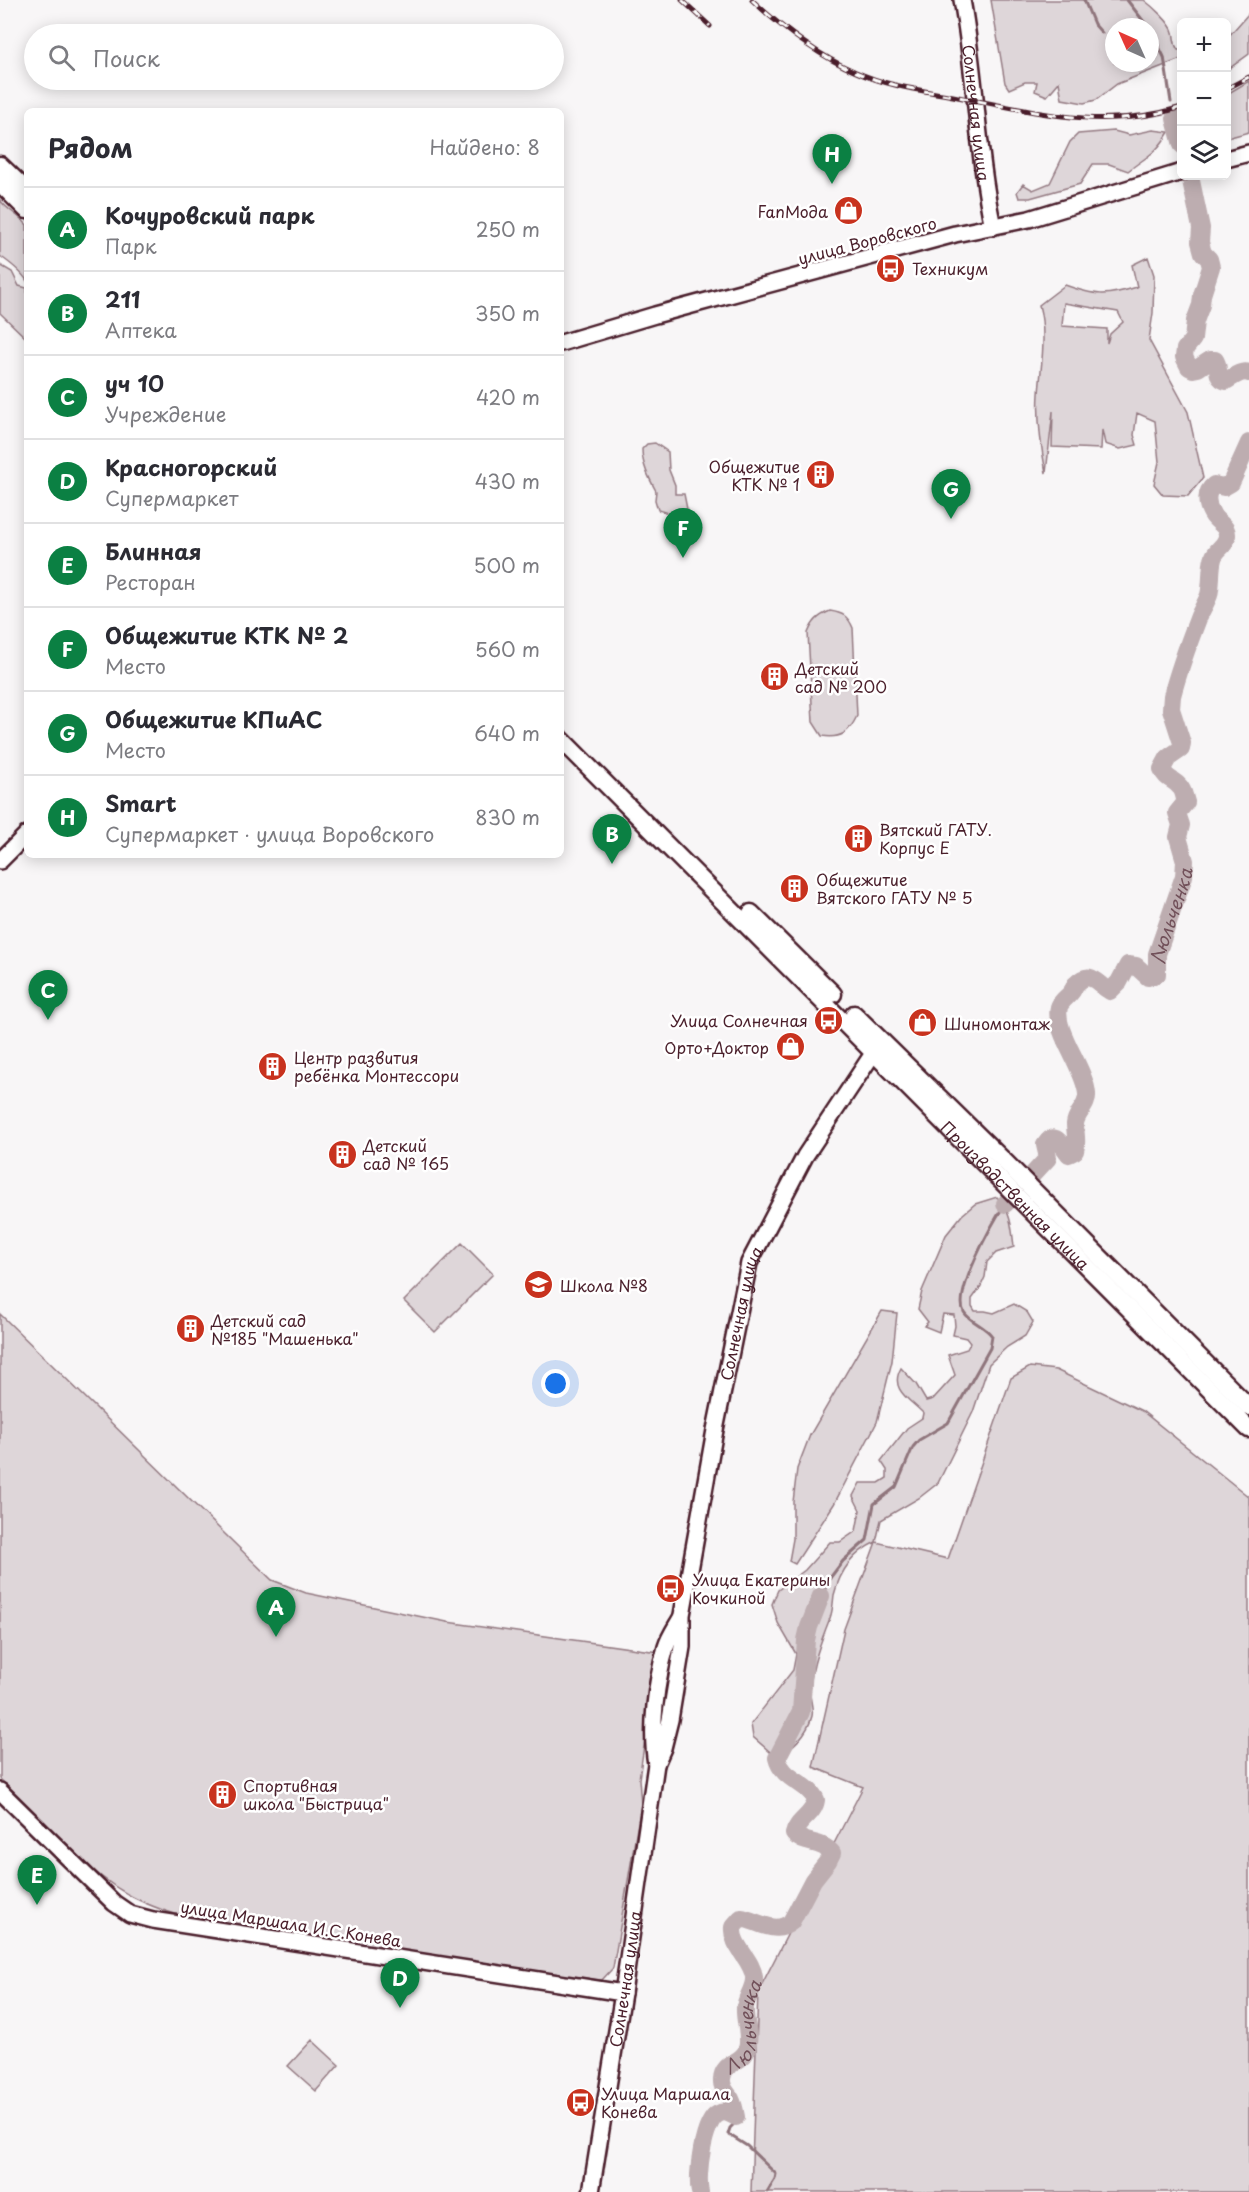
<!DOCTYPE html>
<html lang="ru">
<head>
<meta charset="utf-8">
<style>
	body { margin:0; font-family:"Playpen Sans",sans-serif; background:#f2f2f3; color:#2b2b33 }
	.controls { position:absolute; right:18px; top:18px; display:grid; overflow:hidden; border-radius:9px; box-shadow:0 3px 15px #0003 }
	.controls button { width:54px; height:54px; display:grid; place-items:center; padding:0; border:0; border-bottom:2px solid #e1e1e2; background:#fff; color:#2b2b33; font:30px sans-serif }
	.compass { position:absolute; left:1105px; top:18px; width:54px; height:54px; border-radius:50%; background:#fff; box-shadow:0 3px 15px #0003; rotate:315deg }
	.you { position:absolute; left:556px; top:1384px; width:21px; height:21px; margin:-15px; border:4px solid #fff; border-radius:50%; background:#1a73e8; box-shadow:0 0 0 9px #1a73e833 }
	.badge { display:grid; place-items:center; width:39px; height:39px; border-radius:50%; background:#0b8043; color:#fff; font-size:20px; font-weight:700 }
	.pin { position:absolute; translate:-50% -50px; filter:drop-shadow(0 2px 3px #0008) }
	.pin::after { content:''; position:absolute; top:32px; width:21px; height:18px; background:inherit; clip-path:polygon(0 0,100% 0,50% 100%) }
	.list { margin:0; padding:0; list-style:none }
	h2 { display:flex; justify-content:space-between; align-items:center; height:78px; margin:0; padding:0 24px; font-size:26px }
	h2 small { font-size:20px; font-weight:400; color:#7c7c81 }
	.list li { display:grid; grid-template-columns:39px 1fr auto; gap:18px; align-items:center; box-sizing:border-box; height:84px; padding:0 24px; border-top:2px solid #e1e1e2 }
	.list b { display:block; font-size:22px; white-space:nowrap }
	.list p { margin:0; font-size:20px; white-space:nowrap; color:#7c7c81 }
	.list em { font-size:20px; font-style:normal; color:#7c7c81 }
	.icon { flex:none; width:33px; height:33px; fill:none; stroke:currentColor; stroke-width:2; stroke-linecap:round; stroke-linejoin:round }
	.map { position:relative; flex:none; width:1249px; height:2192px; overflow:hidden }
	.search { position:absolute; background:#fff; box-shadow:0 3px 15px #0003; left:24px; top:24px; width:540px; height:66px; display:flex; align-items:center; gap:15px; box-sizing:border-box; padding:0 21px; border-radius:33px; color:#7c7c81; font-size:22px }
	.panel { position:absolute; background:#fff; box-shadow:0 3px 15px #0003; left:24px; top:108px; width:540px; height:750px; border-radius:9px }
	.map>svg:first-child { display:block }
</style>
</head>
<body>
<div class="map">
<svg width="1249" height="2192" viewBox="0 0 1249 2192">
	<rect width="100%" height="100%" fill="#f8f6f7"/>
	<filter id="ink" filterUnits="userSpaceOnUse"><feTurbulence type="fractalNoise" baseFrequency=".0167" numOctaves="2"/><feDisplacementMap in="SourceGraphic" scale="12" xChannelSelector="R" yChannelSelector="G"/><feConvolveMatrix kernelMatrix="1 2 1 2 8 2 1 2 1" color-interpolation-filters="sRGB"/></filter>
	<g filter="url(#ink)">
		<!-- green -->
		<path fill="#ded6d9" stroke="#947a82" stroke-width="1.5" fill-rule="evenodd" d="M991,0H1144C1152,6 1171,23 1173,32C1175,39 1173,43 1178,50H1181V59L1117,84L1096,100L1084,103L1062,99L1059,82L1047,96L1035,91L1037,82H1025L1009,89L1005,83ZM1114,27H1150V63H1114Z
			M1249,13V54L1227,70V38Z
			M1249,81V132L1227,138V94Z
			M1153,130L1169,132C1156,154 1147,156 1128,171L1109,164H1093L1080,184L1030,198H1019L1017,192L1023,184L1033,190L1050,183L1070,142L1078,134L1114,131L1129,135Z
			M0,200C8,211 19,215 27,225V281C21,271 10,263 0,256Z
			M1148,257L1154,275L1153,313L1149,340L1188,412L1203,478L1188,496L1163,495L1154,484L1159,462L1155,421L1137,413L1134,435L1137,445L1120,449L1105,444L1102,430L1101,449L1052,447L1053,411L1046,473C1041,447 1037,421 1039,394C1041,364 1047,334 1039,305L1065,285C1096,296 1105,297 1137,287L1132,265ZM1064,303L1118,312L1123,322L1110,334L1107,343V329L1062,326Z
			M0,265L12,272L19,286L27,288V339L0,313Z
			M655,443L668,452L669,470L675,485V494H684L688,514L684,518L658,510L655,500L656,491C649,478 642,465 642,449L647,444Z
			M830,611C843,613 848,616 853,628L857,716C849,733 841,739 822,736L813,722L808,633C813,621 818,616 830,611Z
			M997,1197C1011,1210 1012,1229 1014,1247L996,1253L987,1262L985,1277L980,1288L972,1299V1306L975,1311H985L994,1313L1014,1304L1027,1312L1033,1322L1025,1336L1007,1347L989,1364L973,1412L938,1483L919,1498L881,1520L876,1542L948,1559L1011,1378L1030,1367L1056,1370L1142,1411L1249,1497V2192H751L758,1992L863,1787L813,1767L844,1629L876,1542C854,1552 840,1571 834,1595C833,1602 833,1610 830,1618C821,1641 812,1664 810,1689C809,1698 814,1708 812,1716C807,1736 792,1747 777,1758L753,1737L751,1724L793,1670L796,1654L778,1623L772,1604L778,1590L805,1570L830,1542H840L856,1531L860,1510L853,1496L860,1483H879L887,1478V1470L881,1461L907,1428L922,1418L923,1413C909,1399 889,1389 901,1368L916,1384L926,1401L933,1399L955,1375L948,1355L967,1349L970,1343L966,1338L953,1335L955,1326L954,1315L943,1314L939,1332L924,1326L928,1322L918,1309L922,1291L946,1235L962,1215L975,1204Z
			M462,1243L493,1274L435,1332L404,1301Z
			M882,1311L897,1313L892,1361L877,1422L834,1504L795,1564L789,1561L793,1539V1502L797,1469L810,1435Z
			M0,1314L272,1580L306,1593L447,1622L658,1652L639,1779L641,1805L613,1968L602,1980H598C507,1966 416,1953 325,1939C259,1929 186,1927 127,1894C82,1868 38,1816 0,1779Z
			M312,2040L339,2065L316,2091L288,2066Z"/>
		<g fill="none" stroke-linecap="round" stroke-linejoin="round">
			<!-- stream -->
			<path stroke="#8f747b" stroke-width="3" d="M1084,0L1094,24L1102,33
				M1127,0L1148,27
				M1150,29L1164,57L1171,102
				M821,1596L830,1578L843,1561L867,1540L874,1504L896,1487L913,1447L919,1440L948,1423L990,1348L992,1336C985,1326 970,1322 964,1312C953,1293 993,1222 1005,1204
				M736,2117V2122L730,2128L728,2134L747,2146L776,2174L775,2179L767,2192"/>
			<!-- river -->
			<g stroke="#bdadb0" stroke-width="18">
				<path d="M1175,119L1182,145"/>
				<path d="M1190,176L1201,228L1200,242L1203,253L1209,259L1211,267L1202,295L1201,305L1195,321L1193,339L1185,349L1184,357L1189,367L1193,369L1198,368L1210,360H1215C1221,368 1214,377 1226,381C1233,377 1241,370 1249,373"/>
				<path id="s1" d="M1005,1204L1048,1158L1045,1145C1055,1129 1062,1146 1069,1154L1075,1151C1078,1142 1075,1133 1075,1124C1076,1112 1088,1107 1087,1094C1085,1068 1053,1031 1059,1007C1062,998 1072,996 1075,985C1091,968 1097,984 1110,991L1119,982L1128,965L1136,966L1148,977L1157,974V954L1184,876L1185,861L1178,837L1181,825L1177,813L1186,802C1184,797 1184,791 1180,787C1174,779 1166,780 1162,769L1168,758L1181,749L1182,743L1171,709L1172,696C1179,669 1189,642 1199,616C1202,609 1206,603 1209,595C1212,583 1210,570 1213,559C1215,550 1223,548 1226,540C1231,526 1217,524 1212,514C1206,504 1205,492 1214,485L1224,487L1231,483L1249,443"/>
				<path id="s2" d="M700,2192C696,2177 703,2121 718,2114C725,2110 730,2114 736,2117C735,2111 734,2105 731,2099C727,2092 721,2088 722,2079C723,2061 743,2064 747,2049C751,2036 744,2021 745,2008C746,1997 755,1988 754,1977C752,1959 731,1946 733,1927L741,1918C757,1920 775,1936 791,1922L813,1880L828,1861L832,1853C822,1840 804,1845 794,1834C797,1820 814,1815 816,1800C808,1782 782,1780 777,1758L801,1712L806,1640L809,1627L821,1596"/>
			</g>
			<defs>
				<g id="secondary">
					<path id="s3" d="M962,0C976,76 977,152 993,227"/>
					<path d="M1226,159L1249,153"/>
					<path d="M561,343L655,315L955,234L1029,219L1182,172"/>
					<path d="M0,861L27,834"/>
					<path id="s4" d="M656,1764L663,1748L670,1720L682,1647V1615L715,1430L749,1263L805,1156L874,1052"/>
					<path d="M0,1791L114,1903L130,1914L153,1920L623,1993"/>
					<path id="s5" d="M591,2192L623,1993L656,1764C650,1728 656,1682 666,1647C669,1637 676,1627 681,1618"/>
				</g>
				<g id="trunk">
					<path d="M0,165L27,191"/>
					<path d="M0,183L27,210"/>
					<path id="s6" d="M561,739L1249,1429"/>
					<path d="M751,913L833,994"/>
					<path d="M854,1014L1007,1164L1249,1407"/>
				</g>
			</defs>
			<!-- secondary casing -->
			<use href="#secondary" stroke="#4a1f2b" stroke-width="20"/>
			<!-- trunk casing -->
			<use href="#trunk" stroke="#4a1f2b" stroke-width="21"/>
			<!-- secondary -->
			<use href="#secondary" stroke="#fff" stroke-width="15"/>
			<!-- trunk -->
			<use href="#trunk" stroke="#fff" stroke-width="16"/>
			<defs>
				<path id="rail" d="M682,0L710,26
					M752,0C783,29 817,55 856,72C887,86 920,90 953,96C1032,111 1102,132 1182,107
					M1226,89L1249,77"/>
			</defs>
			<!-- rail casing -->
			<use href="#rail" stroke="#4a1f2b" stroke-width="5"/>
			<!-- rail -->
			<use href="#rail" stroke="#fff" stroke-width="3" stroke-dasharray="9" stroke-linecap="butt"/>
		</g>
	</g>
	<!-- icons -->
	<defs>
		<symbol id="shop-disc" viewBox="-11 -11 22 22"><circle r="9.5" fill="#c8321e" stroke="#fff"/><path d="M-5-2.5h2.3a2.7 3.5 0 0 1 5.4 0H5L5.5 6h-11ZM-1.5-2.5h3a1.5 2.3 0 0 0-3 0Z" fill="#fff"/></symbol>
		<symbol id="bus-disc" viewBox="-11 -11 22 22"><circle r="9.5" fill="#c8321e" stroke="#fff"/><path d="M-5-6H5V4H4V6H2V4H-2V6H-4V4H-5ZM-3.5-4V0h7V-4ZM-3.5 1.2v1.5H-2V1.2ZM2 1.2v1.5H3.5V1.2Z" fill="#fff"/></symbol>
		<symbol id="building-disc" viewBox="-11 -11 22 22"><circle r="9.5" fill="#c8321e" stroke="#fff"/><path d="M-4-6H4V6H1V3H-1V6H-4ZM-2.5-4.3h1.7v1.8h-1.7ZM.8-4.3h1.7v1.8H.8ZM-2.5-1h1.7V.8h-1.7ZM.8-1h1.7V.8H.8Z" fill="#fff"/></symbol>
		<symbol id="school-disc" viewBox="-11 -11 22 22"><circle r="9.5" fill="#c8321e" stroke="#fff"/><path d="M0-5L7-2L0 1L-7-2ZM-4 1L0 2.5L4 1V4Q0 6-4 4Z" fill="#fff"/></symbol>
	</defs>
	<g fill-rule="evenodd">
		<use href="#shop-disc" x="832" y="194" width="33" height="33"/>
		<use href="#bus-disc" x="874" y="252" width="33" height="33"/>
		<use href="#building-disc" x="804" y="458" width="33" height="33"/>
		<use href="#building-disc" x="758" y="660" width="33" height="33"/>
		<use href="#building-disc" x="842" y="822" width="33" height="33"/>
		<use href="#building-disc" x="778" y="872" width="33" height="33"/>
		<use href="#bus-disc" x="812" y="1004" width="33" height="33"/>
		<use href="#shop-disc" x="906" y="1006" width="33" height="33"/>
		<use href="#shop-disc" x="774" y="1030" width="33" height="33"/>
		<use href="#building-disc" x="256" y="1050" width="33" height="33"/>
		<use href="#building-disc" x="326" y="1138" width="33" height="33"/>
		<use href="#school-disc" x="522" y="1268" width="33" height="33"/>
		<use href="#building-disc" x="174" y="1312" width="33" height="33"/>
		<use href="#bus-disc" x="654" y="1572" width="33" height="33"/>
		<use href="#building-disc" x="206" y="1778" width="33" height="33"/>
		<use href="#bus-disc" x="564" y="2086" width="33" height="33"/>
	</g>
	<g text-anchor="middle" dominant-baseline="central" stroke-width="5" stroke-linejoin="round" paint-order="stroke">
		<!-- street labels -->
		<g font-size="16" fill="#4a1f2b" stroke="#fff">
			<text stroke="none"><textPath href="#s3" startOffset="114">Солнечная улица</textPath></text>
			<text transform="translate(867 240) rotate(-15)">улица Воровского</text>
			<text stroke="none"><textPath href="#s6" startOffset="644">Производственная улица</textPath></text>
			<text stroke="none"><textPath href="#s4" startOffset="460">Солнечная улица</textPath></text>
			<text transform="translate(291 1923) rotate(9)">улица Маршала И.С.Конева</text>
			<text stroke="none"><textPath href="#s5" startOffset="216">Солнечная улица</textPath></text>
		</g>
		<!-- poi labels -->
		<g font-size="16" fill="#4a1f2b" stroke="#fff" text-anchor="start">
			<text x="828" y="211" text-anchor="end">FanМода</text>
			<text x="912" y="268">Техникум</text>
			<text x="800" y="466" text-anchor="end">Общежитие<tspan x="800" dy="18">КТК № 1</tspan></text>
			<text x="795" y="668">Детский<tspan x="795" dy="18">сад № 200</tspan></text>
			<text x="879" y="829">Вятский ГАТУ.<tspan x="879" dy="18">Корпус Е</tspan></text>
			<text x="816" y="879">Общежитие<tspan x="816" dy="18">Вятского ГАТУ № 5</tspan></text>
			<text x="808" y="1020" text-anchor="end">Улица Солнечная</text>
			<text x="944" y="1023">Шиномонтаж</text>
			<text x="769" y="1047" text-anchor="end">Орто+Доктор</text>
			<text x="294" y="1057">Центр развития<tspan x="294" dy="18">ребёнка Монтессори</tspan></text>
			<text x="363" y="1145">Детский<tspan x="363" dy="18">сад № 165</tspan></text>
			<text x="560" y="1285">Школа №8</text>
			<text x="211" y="1320">Детский сад<tspan x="211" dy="18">№185 "Машенька"</tspan></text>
			<text x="692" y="1579">Улица Екатерины<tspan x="692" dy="18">Кочкиной</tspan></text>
			<text x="243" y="1785">Спортивная<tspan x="243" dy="18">школа "Быстрица"</tspan></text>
			<text x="601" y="2093">Улица Маршала<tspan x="601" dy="18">Конева</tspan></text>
		</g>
		<!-- water labels -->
		<g font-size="18" font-style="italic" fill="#72515a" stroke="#fff">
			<text stroke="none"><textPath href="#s1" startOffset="464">Люльченка</textPath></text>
			<text stroke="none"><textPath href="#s2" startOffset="204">Люльченка</textPath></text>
		</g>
	</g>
</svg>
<div class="controls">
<button>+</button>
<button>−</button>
<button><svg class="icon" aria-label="layers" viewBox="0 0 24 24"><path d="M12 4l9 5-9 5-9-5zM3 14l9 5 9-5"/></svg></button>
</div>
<svg class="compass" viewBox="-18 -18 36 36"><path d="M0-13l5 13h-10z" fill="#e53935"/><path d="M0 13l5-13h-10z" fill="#7c7c81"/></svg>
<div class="you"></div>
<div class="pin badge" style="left:276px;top:1637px">A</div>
<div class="pin badge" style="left:612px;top:864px">B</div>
<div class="pin badge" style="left:48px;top:1020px">C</div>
<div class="pin badge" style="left:400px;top:2008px">D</div>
<div class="pin badge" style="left:37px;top:1905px">E</div>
<div class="pin badge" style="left:683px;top:558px">F</div>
<div class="pin badge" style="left:951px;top:519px">G</div>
<div class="pin badge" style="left:832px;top:184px">H</div>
<div class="search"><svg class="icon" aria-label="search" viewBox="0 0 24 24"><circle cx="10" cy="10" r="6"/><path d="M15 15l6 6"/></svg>Поиск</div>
<section class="panel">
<h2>Рядом<small>Найдено: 8</small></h2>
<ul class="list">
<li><span class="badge">A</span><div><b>Кочуровский парк</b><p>Парк</p></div><em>250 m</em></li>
<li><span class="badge">B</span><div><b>211</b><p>Аптека</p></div><em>350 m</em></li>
<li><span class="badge">C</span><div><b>уч 10</b><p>Учреждение</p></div><em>420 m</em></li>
<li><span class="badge">D</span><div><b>Красногорский</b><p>Супермаркет</p></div><em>430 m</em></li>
<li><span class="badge">E</span><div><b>Блинная</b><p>Ресторан</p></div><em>500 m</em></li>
<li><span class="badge">F</span><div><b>Общежитие КТК № 2</b><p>Место</p></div><em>560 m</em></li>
<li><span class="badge">G</span><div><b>Общежитие КПиАС</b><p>Место</p></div><em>640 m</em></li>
<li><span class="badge">H</span><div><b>Smart</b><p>Супермаркет · улица Воровского</p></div><em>830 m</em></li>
</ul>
</section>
</div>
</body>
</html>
